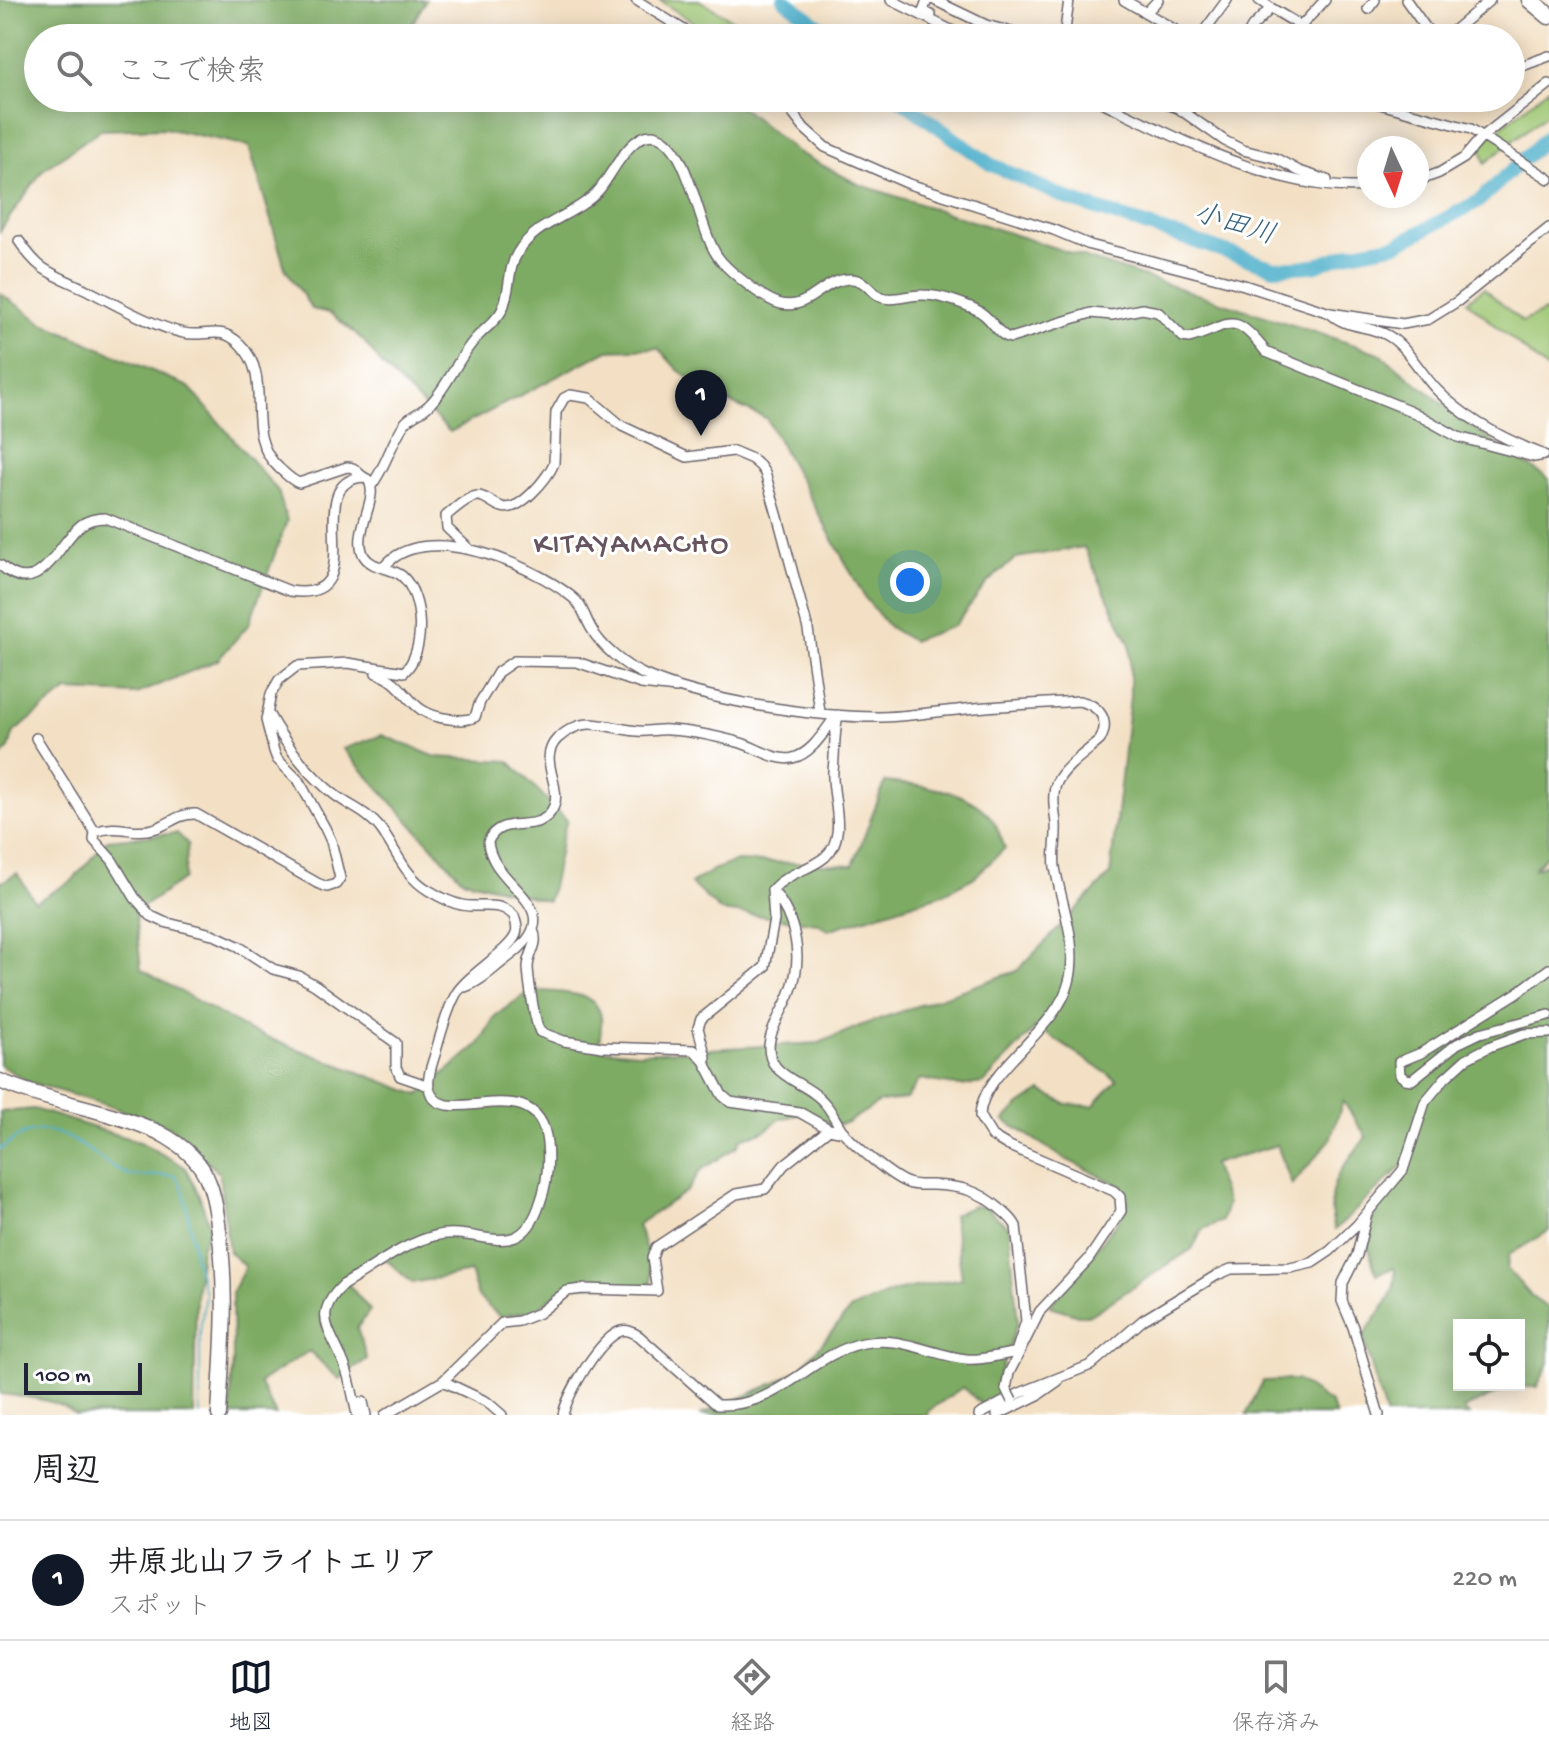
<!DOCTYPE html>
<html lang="ja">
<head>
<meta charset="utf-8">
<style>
	body { margin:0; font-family:"Gochi Hand","Klee One",sans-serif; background:#f2f2f2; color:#202124 }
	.controls { position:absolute; right:24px; bottom:24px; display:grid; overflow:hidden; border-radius:0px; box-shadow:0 4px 20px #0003 }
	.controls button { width:72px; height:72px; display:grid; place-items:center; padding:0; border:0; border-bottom:2px solid #e0e0e0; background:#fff; color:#202124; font:40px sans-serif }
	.compass { position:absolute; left:1357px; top:136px; width:72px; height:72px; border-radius:50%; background:#fff; box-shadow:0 4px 20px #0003; rotate:176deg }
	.scale { position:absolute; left:24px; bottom:20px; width:118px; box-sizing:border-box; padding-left:8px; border:4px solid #22223b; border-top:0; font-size:22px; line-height:28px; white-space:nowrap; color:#22223b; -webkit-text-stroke:6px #fff; paint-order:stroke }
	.you { position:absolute; left:910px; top:582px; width:28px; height:28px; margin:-20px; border:6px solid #fff; border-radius:50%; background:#1a73e8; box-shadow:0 0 0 12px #1a73e833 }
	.badge { display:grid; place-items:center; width:52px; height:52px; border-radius:50%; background:#111827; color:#fff; font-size:26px; font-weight:700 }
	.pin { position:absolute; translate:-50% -66px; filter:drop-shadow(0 2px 4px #0008) }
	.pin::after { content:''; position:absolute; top:42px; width:28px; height:24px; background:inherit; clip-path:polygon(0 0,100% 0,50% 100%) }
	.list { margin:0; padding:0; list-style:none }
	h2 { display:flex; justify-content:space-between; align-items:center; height:104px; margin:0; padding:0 32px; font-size:34px }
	h2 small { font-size:26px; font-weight:400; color:#757577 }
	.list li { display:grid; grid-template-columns:52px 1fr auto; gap:24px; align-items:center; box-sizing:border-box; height:120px; padding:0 32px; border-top:2px solid #e0e0e0 }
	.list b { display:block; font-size:30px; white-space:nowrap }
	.list p { margin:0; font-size:26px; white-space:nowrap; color:#757577 }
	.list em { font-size:26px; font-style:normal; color:#757577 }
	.icon { flex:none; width:44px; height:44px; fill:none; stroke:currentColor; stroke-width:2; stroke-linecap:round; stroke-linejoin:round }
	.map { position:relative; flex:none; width:1549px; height:1415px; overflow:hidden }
	.search { position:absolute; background:#fff; box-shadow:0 4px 20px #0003; left:24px; right:24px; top:24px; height:88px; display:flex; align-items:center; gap:20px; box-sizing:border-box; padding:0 28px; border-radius:44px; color:#757577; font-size:30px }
	.sheet { height:224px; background:#fff }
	nav { display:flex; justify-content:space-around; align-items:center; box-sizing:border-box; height:112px; border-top:2px solid #e0e0e0; background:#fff; font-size:22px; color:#757577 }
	nav a { display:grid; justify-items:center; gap:4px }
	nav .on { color:#111827 }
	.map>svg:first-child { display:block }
</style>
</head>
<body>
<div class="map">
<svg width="1549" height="1415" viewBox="0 0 1549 1415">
	<rect width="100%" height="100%" fill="#fff"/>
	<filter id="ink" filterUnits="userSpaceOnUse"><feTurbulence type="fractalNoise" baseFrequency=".0125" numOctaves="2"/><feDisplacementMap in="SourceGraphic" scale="16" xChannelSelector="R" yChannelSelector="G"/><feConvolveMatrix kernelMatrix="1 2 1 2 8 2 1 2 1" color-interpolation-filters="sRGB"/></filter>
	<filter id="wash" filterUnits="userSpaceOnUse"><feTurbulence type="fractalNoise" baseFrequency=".006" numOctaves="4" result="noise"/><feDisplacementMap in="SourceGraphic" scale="32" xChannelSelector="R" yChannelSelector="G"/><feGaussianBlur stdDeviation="1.8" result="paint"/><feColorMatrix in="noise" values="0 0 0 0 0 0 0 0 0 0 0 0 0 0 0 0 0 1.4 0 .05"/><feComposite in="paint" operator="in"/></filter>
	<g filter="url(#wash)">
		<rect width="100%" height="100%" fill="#f3e0c4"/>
		<!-- green -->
		<path fill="#9ec672" stroke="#607456" stroke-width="2" d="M659,0H699L763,38H718Z
			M1549,88V112L1485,163L1481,147L1491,135Z
			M1484,288L1522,322L1549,309V371L1467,301Z"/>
		<!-- forest -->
		<path fill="#7eab64" stroke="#506650" stroke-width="2" fill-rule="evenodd" d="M0,0H426L404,38H38V98H377L371,114L519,98H730L797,152L858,184L1379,353L1480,433L1549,479V853L1533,869L1549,863V1231L1509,1255L1507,1269L1532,1297L1549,1309V1363L1537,1387H1511L1463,1409L1469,1415H1385L1363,1336C1376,1316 1400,1293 1394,1268L1376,1274C1373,1263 1367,1249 1368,1237C1370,1205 1402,1189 1409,1159L1335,1230C1322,1185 1341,1171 1366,1137L1343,1101L1330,1140L1292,1185L1277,1145L1213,1164L1227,1204L1222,1221L1203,1229L1192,1249L1090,1315H1078L1050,1306L1125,1212L1128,1203L1121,1186L1065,1159L1004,1120L1020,1105L1041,1091L1066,1104L1093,1106L1117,1080L1036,1027L984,1083L960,1086L920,1079L906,1099L880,1102L848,1122L833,1126L808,1112L780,1119L765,1131L741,1139L738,1146L700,1171L688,1190L637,1225C644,1244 655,1267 650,1288L605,1284L567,1286L535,1310L500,1317L478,1297L470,1272L412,1283L381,1255L343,1278L370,1310L357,1328L367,1359L339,1379L309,1351L259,1383L276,1415H230L233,1357L232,1291L245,1267L229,1252L219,1173L169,1127L106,1105L29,1082L0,1065V883L17,873L35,902L73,880L107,840L177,833L188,844L184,879L135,912L141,969L250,1031L419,1095L479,1044L495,1016L531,990C553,993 598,988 601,1018C602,1028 599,1039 599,1049L638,1053L819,1043L862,1025L1017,971L1110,875L1130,696V645L1084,547L1016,558L988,582L954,626L912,641L889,627L865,598L766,418L717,397L678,370L658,348L608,350L450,432L383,366L363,340L330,313L312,309L285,268L249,146L164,128L100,130L43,170L0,231ZM1459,1325H1519V1385H1459Z
			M0,293L43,323L189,387L278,491L287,521L249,624L218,660L137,694L67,691L14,732L9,748L0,759Z
			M382,735L436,757L509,761L567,820C558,848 557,874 548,901L462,879L343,749Z
			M885,782C922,786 966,787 992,819C998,827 1001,839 1005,848L975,877L943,894L828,930L818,923L721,911L691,884L713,870L737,861L853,865Z
			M34,1109L140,1142L185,1167L199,1195L210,1227L201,1248L196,1297L194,1415H76C56,1398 25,1397 0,1394V1112Z
			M973,1206L986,1207L1009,1228L1018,1322L997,1380L999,1394L982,1405L963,1387L927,1412L928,1415H700L775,1383L801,1368L851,1309L895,1291L962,1278L953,1215Z
			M1297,1380L1330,1403L1336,1415H1246L1263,1381Z"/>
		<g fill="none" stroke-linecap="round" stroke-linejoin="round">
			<!-- stream -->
			<path stroke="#49adc9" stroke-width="2" d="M0,1149C8,1144 17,1136 26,1133C65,1120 95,1161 127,1174C142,1180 159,1172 175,1176L182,1186L186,1201L195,1258L205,1294L200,1332V1415"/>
			<!-- river -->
			<path stroke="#49adc9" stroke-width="14" d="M784,0L836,38
				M898,98L990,164L1070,200L1274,268L1314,266L1350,253L1397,244L1479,201L1549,135"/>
		</g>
	</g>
	<g filter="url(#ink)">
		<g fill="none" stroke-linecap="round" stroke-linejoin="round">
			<defs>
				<path id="minor" d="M636,0L697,38
					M891,0L967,38
					M927,0L923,11L931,15
					M934,0L986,25L1034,38
					M1124,0L1189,38
					M1406,0L1433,38
					M1271,8L1301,26L1325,0
					M1368,9L1375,0
					M1146,13L1158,0
					M1064,38L1069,0
					M1199,38L1227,0
					M1246,38L1252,27L1271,8L1259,0
					M1445,38L1490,0
					M1511,66H1522L1549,56
					M781,98L804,128L825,147L909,184L1054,230L1090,245L1244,285L1330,313L1403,324L1429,319L1458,301L1549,228
					M1093,98C1171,134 1281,195 1369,186
					M1151,98L1178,108L1225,141L1243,150L1275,158L1299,171L1327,180
					M1358,98L1471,129L1549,179
					M1417,181L1439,173L1464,158L1482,137L1549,84
					M19,241C26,251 33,261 43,268C56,277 73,283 87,290C117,305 150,325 183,333C207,338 220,324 240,344C276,380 240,432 279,468C286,474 291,480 299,483L347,467C356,467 355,471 362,476C367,480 368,477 370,484C377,501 352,534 364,556C372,569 391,567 402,576C424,596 426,652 404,672L348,663L297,666L279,680L271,694L266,720L274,751L277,759L299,781L325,828L331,841L340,878L336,884L327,887L317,883L196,814C178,813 169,825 153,829C133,835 119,823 95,832
					M1330,313C1344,328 1369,325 1387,335C1407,346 1421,374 1437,390C1466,420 1503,439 1542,454
					M371,486C386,467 391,442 405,423C411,415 423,412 429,405C449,386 458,356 478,336C486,328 497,320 502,310C511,291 507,269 518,252C537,221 576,216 599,190C612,175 632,128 657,136C690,147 698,229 718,257C726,269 756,292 769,299C806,320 819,278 851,279C865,279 870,292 881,297C893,302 910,294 923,295C941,295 959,302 975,309C993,317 997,336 1011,338L1091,313L1112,315L1142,309L1158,312L1183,337L1189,338C1231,326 1232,308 1266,352L1411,411L1458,437L1534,457L1544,455
					M470,550L447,528L446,516C453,510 469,495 479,496C487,497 494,505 502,507C519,513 548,478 554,463L556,412L564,398L570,395L589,398L622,426L687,457L733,451L752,459L760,466L765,473L777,514L808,629L820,712
					M0,565C41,602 57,543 81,525C88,520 97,518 105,518L290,591C377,604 298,484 362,477
					M384,567C423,518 533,565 572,597C582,604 585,618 591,628C601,647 625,666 645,675C705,701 814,717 878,717C905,717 931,712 957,710C997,705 1038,704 1079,701C1099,705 1111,720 1100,740C1087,752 1065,766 1057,782C1051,795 1055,811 1056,824C1057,839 1053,853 1055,867C1061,904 1079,944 1069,982C1057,1031 979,1073 980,1117L992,1136L1007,1145L1114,1191L1120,1197L1121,1211L1088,1260L1040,1311L1009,1373L1006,1389
					M376,673C411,684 404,714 450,719C460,720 467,721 475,717L480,702L498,672L514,661L577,662L641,684L676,688
					M269,715C285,744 309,775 335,795C351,807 367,812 380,828C396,849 404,876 428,890C438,896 450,903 462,905C479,909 500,900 514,916C516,922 518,928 516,934C510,951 468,974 456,994C447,1010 441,1033 436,1051C433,1062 427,1075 429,1087C436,1136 539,1063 547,1143C549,1163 547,1184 540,1203C519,1268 479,1224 434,1236C402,1244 371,1269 343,1285C313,1314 328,1327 342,1359C350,1376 353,1396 357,1415
					M838,715C834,733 835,752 833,771C831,796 849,836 825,857C808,871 786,873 772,890C796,918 804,958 790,993C782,1015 757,1044 776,1067C786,1079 804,1085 816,1095C832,1107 834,1121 845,1134C857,1147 891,1177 908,1183C915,1186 924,1185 932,1185C959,1186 979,1190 999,1208C1006,1214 1012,1218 1016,1226L1026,1321L1016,1352
					M36,738L95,832L94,840L112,860L135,898L151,916L164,922L212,934L238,946L273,969L299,976L315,985L396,1043V1067L400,1076L429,1086
					M772,890L774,920L765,967L701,1019L698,1028L706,1057L704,1061L722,1095L730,1102L799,1112L829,1129
					M533,930C540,945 528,953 528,968C529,982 534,1020 540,1032L564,1041L602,1047L694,1050L704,1061
					M1549,969L1517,993L1421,1053L1399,1062L1400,1075L1405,1079L1412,1080L1457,1044L1480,1033L1549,1015
					M465,987C480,982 493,969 506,959C578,907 492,890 488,842C499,813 535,834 550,813C568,790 535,762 557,739C566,731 577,724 590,724C605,724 622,730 638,731C648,732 658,729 669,730C691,731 719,737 741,743C757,748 777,762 793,758C813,753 824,731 836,716
					M1367,1213L1357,1255L1343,1283L1342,1301L1353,1327L1379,1415
					M443,1381L487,1402L502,1415
					M355,1403L363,1402L366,1415
					M385,1415L443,1381L502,1323L519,1321L539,1313L567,1291L583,1289L657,1291L652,1258L656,1247L736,1194L765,1189L784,1165L829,1129L844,1132
					M563,1415C567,1394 600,1338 621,1331C628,1329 634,1333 639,1336L717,1405C781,1408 806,1356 863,1343C899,1335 931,1355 966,1359C983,1361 999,1354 1015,1353
					M979,1415L1020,1393L1091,1365L1143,1320L1217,1275L1231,1269L1290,1268L1312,1263L1330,1251L1357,1225L1403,1170L1425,1102L1445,1078L1466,1059L1491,1046L1524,1034L1549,1033
					M997,1415L1038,1395L1058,1381"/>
				<path id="secondary" d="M0,1081C50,1103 108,1109 158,1132C179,1143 201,1160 209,1183C215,1198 217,1215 219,1231C228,1292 222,1353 219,1415"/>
				<path id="trunk" d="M1530,0L1549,16"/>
			</defs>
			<!-- minor casing -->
			<use href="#minor" stroke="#6b646b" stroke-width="12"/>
			<!-- secondary casing -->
			<use href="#secondary" stroke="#6b646b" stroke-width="17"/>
			<!-- trunk casing -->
			<use href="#trunk" stroke="#6b646b" stroke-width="19"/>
			<!-- minor -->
			<use href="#minor" stroke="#fff" stroke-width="9"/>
			<!-- secondary -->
			<use href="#secondary" stroke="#fff" stroke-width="14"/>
			<!-- trunk -->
			<use href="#trunk" stroke="#fff" stroke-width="16"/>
			<defs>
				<path id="minor-bridge" d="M1006,1389L1012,1401"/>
			</defs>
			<!-- minor-bridge casing -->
			<use href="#minor-bridge" stroke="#6b646b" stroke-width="12" stroke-linecap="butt"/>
			<!-- minor-bridge -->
			<use href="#minor-bridge" stroke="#fff" stroke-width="9"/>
		</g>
	</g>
	<g text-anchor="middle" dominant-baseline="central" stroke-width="6" stroke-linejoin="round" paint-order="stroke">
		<!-- water labels -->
		<g font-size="28" font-style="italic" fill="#34617b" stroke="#fff">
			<text transform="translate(1234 226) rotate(17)">小田川</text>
		</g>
		<!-- quarter labels -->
		<g font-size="30" letter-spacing="2" fill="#66545f" stroke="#fff">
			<text x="632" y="546">KITAYAMACHO</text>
		</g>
	</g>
</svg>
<div class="controls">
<button><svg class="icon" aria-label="locate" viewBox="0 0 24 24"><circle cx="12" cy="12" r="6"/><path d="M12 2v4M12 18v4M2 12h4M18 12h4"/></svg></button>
</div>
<svg class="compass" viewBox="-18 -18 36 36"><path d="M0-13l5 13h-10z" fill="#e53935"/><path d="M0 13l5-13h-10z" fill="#757577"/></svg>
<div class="scale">100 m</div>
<div class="you"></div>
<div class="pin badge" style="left:701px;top:436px">1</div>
<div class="search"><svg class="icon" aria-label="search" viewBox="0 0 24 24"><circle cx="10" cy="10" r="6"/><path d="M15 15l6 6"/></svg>ここで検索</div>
</div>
<section class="sheet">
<h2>周辺<small></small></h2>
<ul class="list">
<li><span class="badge">1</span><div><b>井原北山フライトエリア</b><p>スポット</p></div><em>220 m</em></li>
</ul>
</section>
<nav>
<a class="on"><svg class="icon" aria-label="map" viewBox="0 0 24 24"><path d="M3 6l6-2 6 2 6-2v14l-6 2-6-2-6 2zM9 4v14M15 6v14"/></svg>地図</a>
<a><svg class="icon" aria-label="directions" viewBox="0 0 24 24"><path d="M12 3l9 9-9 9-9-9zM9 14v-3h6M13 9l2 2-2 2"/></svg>経路</a>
<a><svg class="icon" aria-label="saved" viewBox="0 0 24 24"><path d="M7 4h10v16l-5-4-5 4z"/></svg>保存済み</a>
</nav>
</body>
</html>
